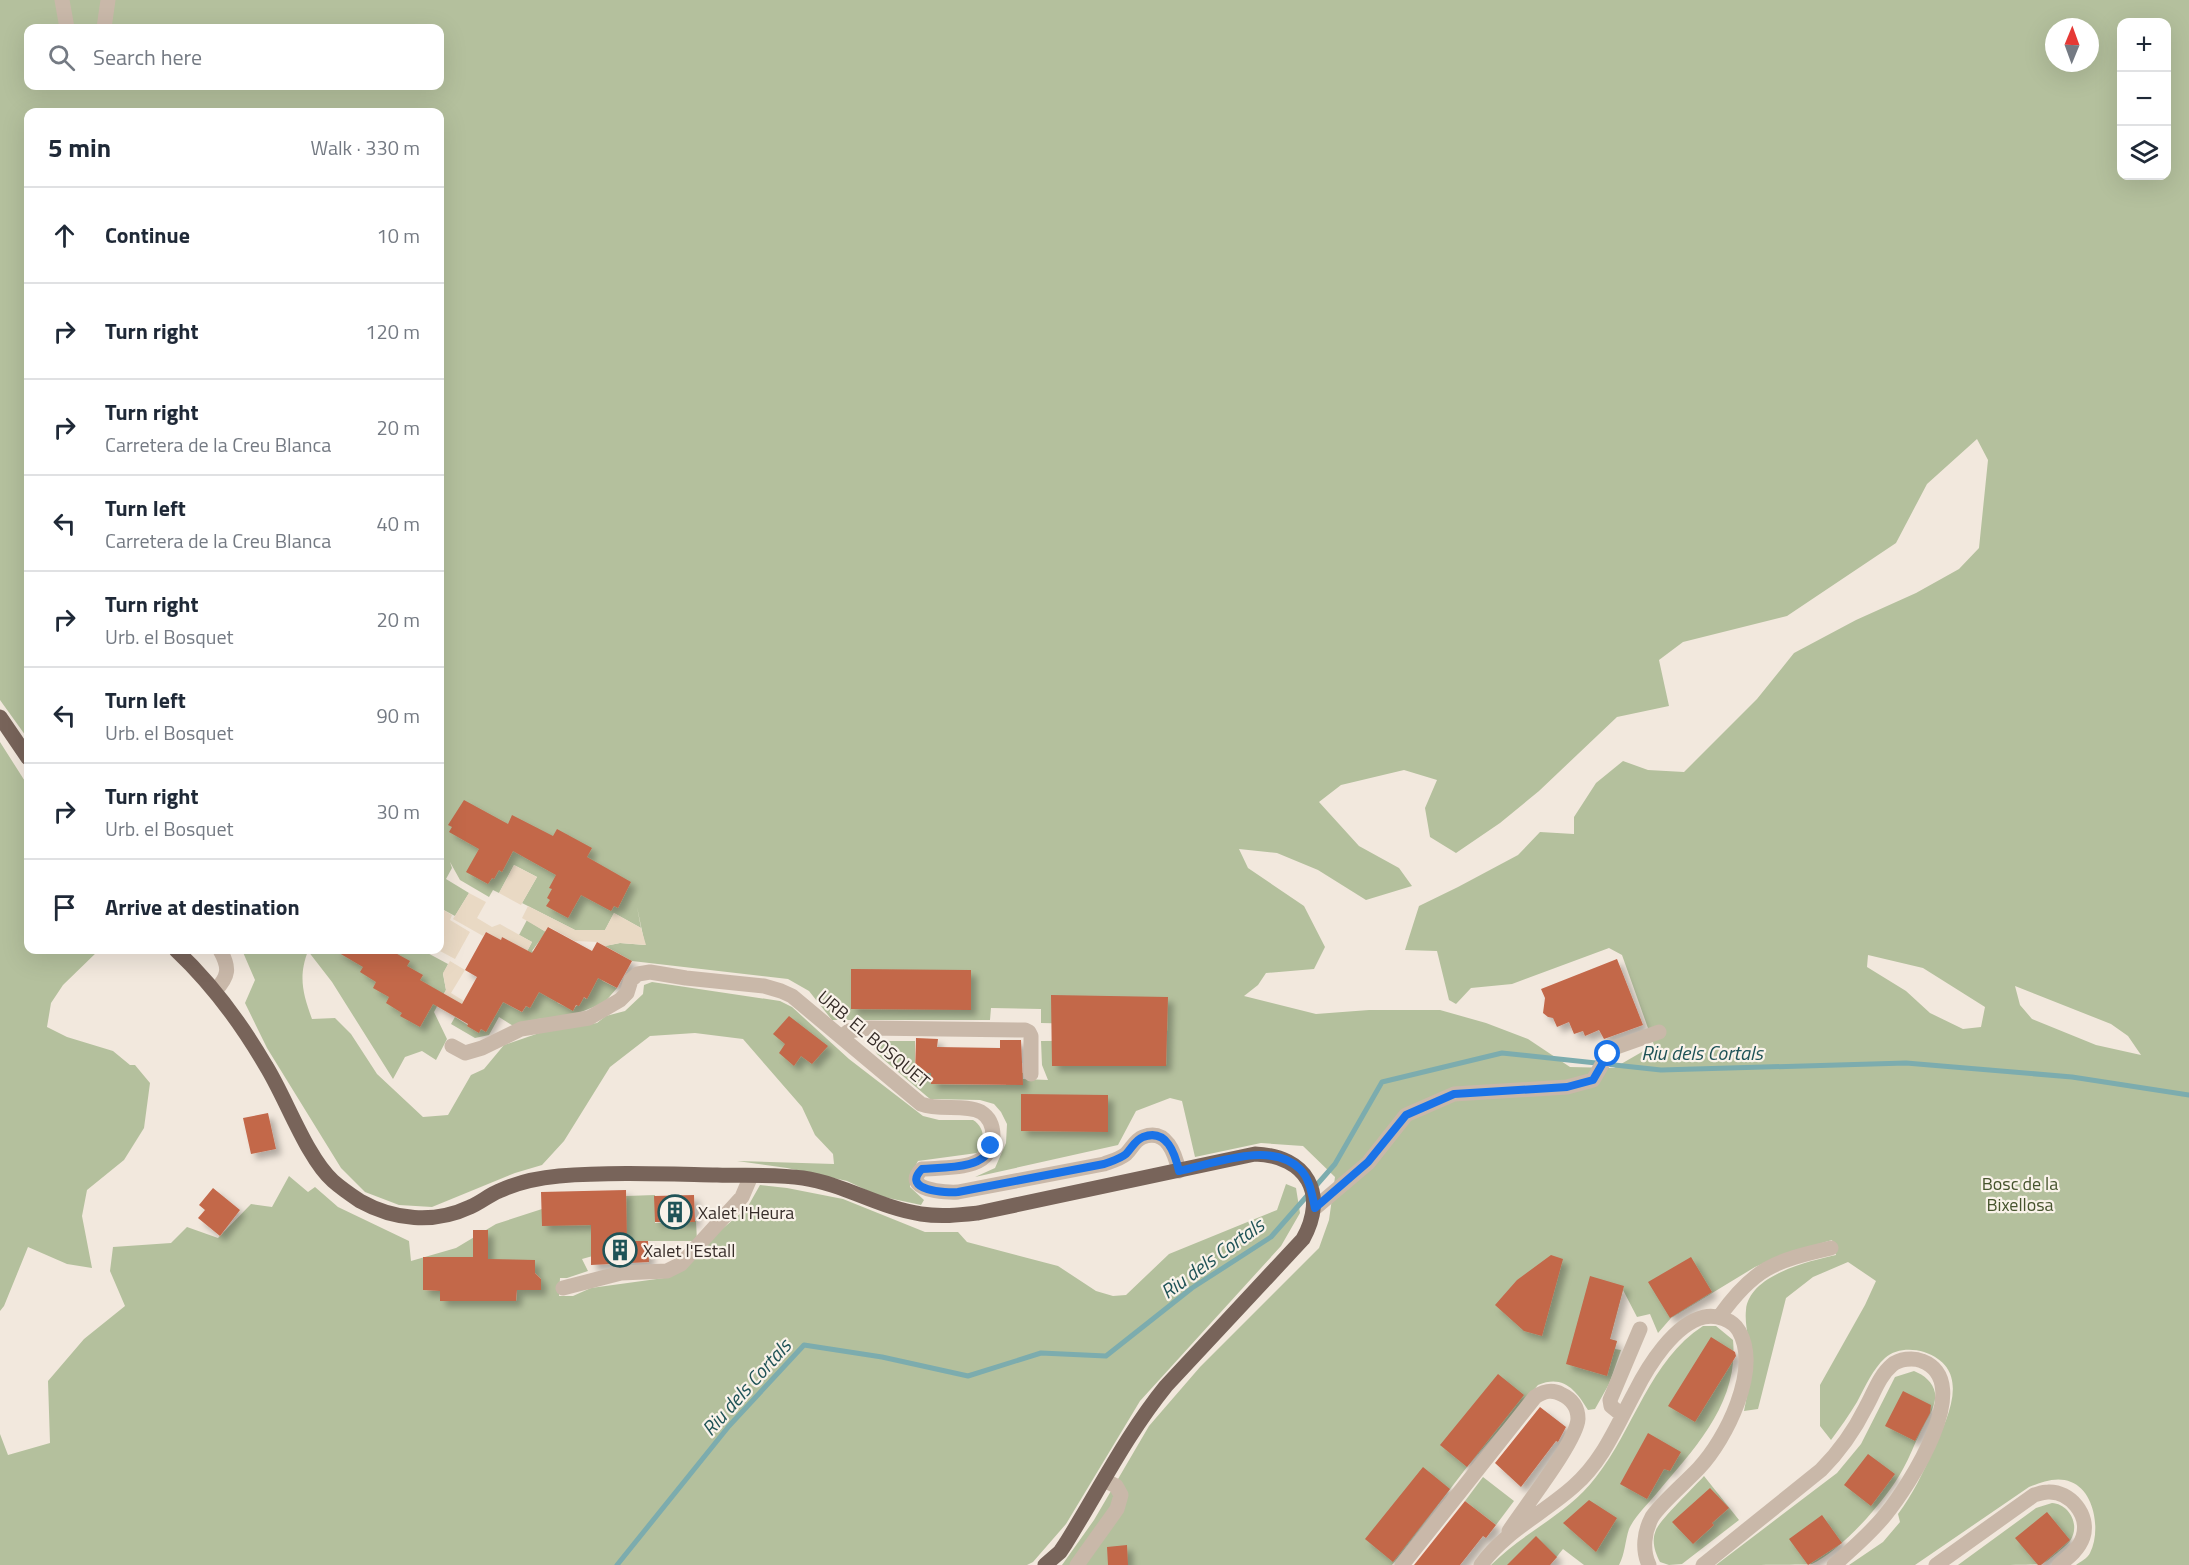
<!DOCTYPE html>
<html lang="en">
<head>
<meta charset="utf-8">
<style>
	body { margin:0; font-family:"Titillium Web",sans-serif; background:#f2f2f3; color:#1f2937 }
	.controls { position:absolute; right:18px; top:18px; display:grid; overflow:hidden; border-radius:12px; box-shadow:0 6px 24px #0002 }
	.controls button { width:54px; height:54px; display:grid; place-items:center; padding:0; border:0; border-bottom:2px solid #e0e1e3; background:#fff; color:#1f2937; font:30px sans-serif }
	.compass { position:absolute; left:2045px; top:18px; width:54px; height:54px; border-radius:50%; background:#fff; box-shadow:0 6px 24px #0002; rotate:1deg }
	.stop { position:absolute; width:18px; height:18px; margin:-14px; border:4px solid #1a73e8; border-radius:50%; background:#fff }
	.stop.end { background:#1a73e8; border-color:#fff; box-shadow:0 2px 6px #0008 }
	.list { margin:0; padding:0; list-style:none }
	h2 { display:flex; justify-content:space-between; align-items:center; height:78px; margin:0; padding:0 24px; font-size:26px }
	h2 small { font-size:20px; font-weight:400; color:#747a83 }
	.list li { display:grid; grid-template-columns:39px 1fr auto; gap:18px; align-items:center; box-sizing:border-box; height:96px; padding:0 24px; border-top:2px solid #e0e1e3 }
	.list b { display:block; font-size:22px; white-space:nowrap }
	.list p { margin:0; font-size:20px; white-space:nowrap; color:#747a83 }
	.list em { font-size:20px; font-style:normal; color:#747a83 }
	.icon { flex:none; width:33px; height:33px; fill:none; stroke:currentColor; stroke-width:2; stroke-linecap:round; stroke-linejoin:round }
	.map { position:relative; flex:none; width:2189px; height:1565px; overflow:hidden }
	.search { position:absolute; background:#fff; box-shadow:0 6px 24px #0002; left:24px; top:24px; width:420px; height:66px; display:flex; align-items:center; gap:15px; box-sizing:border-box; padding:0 21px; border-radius:12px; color:#747a83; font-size:22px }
	.panel { position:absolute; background:#fff; box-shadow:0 6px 24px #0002; left:24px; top:108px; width:420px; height:846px; border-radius:12px }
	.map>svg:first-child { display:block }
</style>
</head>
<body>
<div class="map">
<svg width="2189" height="1565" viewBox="0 0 2189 1565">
	<defs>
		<filter id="shadow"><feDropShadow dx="5.5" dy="5.5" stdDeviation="3" flood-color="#0004"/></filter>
	</defs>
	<rect width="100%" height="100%" fill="#f2e8dd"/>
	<!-- green -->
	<path fill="#b4c09d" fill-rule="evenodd" d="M0,0H2189V1565H2076C2080,1562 2088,1558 2090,1553C2101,1532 2095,1491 2071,1482C2057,1476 2042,1482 2029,1487L1915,1565H1849L1883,1542L1900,1522L1898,1514C1913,1494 1923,1473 1933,1450C1948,1417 1973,1369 1924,1352C1911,1348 1895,1349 1885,1358C1873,1369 1866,1385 1857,1402C1849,1415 1840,1428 1831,1440L1820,1426V1385L1865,1305L1876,1281L1848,1262L1813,1277L1786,1298L1758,1409L1744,1411C1747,1396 1750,1380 1751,1365C1752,1347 1744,1328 1746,1310C1749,1275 1809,1261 1836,1255L1832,1240L1785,1254L1755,1267L1671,1318L1658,1333L1650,1314L1637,1317L1623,1290L1610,1339L1617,1341L1615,1349L1621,1350L1609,1384L1595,1409L1588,1410C1576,1390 1563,1374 1538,1385L1467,1467L1392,1565H1062L1094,1520L1149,1426L1200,1367L1319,1248L1329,1220L1335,1177L1303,1146L1261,1143L1195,1157L1182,1101L1170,1098L1136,1111L1118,1145L975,1177L995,1168L1006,1143L1007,1124L1001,1112L994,1104L980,1100L930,1099L877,1054L874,1048L876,1041H915V1073H931V1084L1006,1085V1073H1023V1079L1048,1080L1042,1065L1041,1041L1166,1040L1167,1026L1041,1023V1009L991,1008L990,1020H832L809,991L788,979L632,961L605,946L620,943L645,945L637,907L641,928L614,913L605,930H575L522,903L537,877L514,865L499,893L493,890L489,897L460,880L450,862L452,868L446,879L469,893L455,916L440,908V112H28V739L0,700ZM2122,22H2166V176H2122ZM2054,27H2090V63H2054ZM28,28H440V86H28ZM1977,439L1988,460L1979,548L1959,569L1916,593L1856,620L1794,653L1757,699L1684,772L1648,770L1623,761L1596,783L1574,817V834L1540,832L1518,855L1458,887L1419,906L1405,950L1437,951L1449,1000L1456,1004L1471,988L1512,984L1609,948L1622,955L1654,1045L1614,1068L1570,1067L1528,1039L1486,1023L1440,1010H1369L1316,1014L1244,996L1258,985L1266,973L1314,969L1325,947L1304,906L1248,868L1239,849L1277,853L1318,870L1366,900L1412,886L1399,868L1359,846L1319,802L1341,785L1404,770L1437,780L1425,808L1430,837L1456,853L1500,823L1539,791L1617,717L1669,706L1659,660L1683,642L1787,616L1896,543L1927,484ZM1868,955L1923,968L1985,1007L1981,1027L1963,1029L1930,1013L1906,991L1867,967ZM2015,986L2111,1024L2128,1036L2141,1055L2096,1045L2032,1019L2020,1005Z
		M0,742L28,786V950H99L63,985L51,1003L47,1027L67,1037L113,1051L130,1065H135L150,1083L144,1128L124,1160L87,1190L82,1216L92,1268L67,1264L28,1247L4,1306L0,1311Z
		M527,920L546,932L532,951L536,954L558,1003L573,1010L584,997L586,999L597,974L603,981L617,988L604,1003L568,1017L537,1019L515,1027L499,1017L489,1035L475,1038L451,1024L455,1017L479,1032L481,1029L486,1031L492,1021L490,1019L498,999L522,1012L526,1006L530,1007L538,993L533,989L523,959L532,942L519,935Z
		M242,950H422L448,964L443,974L446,990L434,1012L447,1039L436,1060L422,1051L405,1057L393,1079L332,982L308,951C298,977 303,994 312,1019L335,1018L351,1034L377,1074L423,1117L448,1115L471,1075L484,1069L504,1045L545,1031L597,1023L606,1016L625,1011L643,994L644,985L652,982L780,1001L792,1007L849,1059L923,1116L939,1120H973C985,1127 986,1143 977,1153L918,1161L911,1174L910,1187L924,1200L921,1205L879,1196L847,1181L787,1168L737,1161L834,1164L833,1154L815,1135L802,1107L743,1039L695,1033L650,1036L610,1067L564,1141L542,1165L515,1173L432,1207L399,1205L365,1192L341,1168L267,1048L245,1003L255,980Z
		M289,1176L308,1192L315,1187L338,1207L409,1241L411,1261L456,1248L496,1224L542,1209V1226L626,1196L655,1195V1223L696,1221L697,1241H646L582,1259L588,1271L567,1278H560L559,1296H573L591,1288L664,1278L747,1208L760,1185L787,1188L843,1199L925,1232H958L967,1242L1058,1266L1096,1291L1113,1296L1126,1295L1169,1254L1277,1210L1286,1184L1296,1188L1300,1213L1281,1246L1140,1401L1066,1524L1033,1562L1027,1565H0V1434L8,1455L50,1443L48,1381L84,1339L125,1306L110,1271L113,1247L171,1243L187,1227L218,1238L251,1204L272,1207ZM423,1257L511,1265L512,1260H535V1273L541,1279L540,1290H517L516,1301H440V1291L423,1290Z
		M1703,1326H1716L1733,1340C1739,1403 1695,1448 1657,1493C1648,1504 1635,1516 1629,1529C1625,1541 1625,1554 1619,1565H1584L1563,1549L1550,1565H1491C1525,1531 1567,1515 1596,1477C1634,1429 1650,1360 1703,1326Z
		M1914,1371C1924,1375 1933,1382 1935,1393C1937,1406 1926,1420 1921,1431C1914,1444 1910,1457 1903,1469C1888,1498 1842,1550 1812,1564C1803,1565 1732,1565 1716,1565L1837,1473L1861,1444L1895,1377Z
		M1704,1476L1739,1520L1682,1564L1669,1565L1660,1562C1655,1552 1651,1541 1656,1530C1659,1521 1695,1486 1704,1476Z
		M1483,1477L1514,1501L1496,1525L1465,1501Z
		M2052,1503C2069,1504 2081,1525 2070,1541C2067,1545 2047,1562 2042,1564C2034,1565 1972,1565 1958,1565L2036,1508Z"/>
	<!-- plaza -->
	<path fill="#e9d9c4" d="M514,865L537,877L521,905L499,893Z
		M469,893L486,902L477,918L492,927L500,924L532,942L523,959L502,937L501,940L486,932L483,936L453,919Z
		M528,906L575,930H605L614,913L641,928L646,945L620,943L605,946L597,942L575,941L549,927L546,932L522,918Z
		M440,908L452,915L450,920L470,932L455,959L438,950Z
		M450,961L465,970L451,993L464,1001L455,1017L437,1006L446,990L443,973Z"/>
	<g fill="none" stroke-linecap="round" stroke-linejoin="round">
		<!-- stream -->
		<path stroke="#7cacae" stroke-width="5" d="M617,1565L729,1426L804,1345L882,1357L968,1376L1041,1353L1106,1356L1192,1288L1271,1237L1335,1164L1382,1082L1502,1053L1661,1070L1906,1063L2072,1077L2189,1095"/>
	</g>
	<!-- building -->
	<path fill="#c3674a" filter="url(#shadow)" d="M464,800L508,824L512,815L553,836L557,829L592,848L587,857L631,882L618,908L614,906L611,911L581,895L568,918L546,906L550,900L547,898L552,889L549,888L556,875L513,851L502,872L499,870L494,879L492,878L488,884L466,872L479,849L449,832L452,827L448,825Z
		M548,927L592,951L597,942L632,961L617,988L598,978L587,999L584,997L579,1006L576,1005L573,1011L539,992L530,1008L526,1006L522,1012L503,1002L486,1032L481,1029L479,1033L467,1026L468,1024L433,1004L420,1027L400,1016L402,1013L386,1003L389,997L373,988L376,982L360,972L363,967L334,950H390L410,961L407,966L423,975L420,980L462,1004L477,977L465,970L486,932L501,940L502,937L532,953Z
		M1617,959L1643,1025L1604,1039L1599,1030L1585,1036L1583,1031L1574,1034L1569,1022L1557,1027L1553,1018L1548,1017L1543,1013L1545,998L1541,989Z
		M851,969L971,970V1010L851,1009Z
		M1051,995L1168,997L1166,1066H1052Z
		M789,1016L828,1046L812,1064L801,1056L794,1066L779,1053L785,1044L773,1034Z
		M916,1038L938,1039L937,1047L1000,1048V1040H1021L1023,1085L931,1084V1073H915Z
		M1021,1094L1108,1095V1132L1021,1131Z
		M268,1113L276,1149L251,1154L243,1118Z
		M213,1188L240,1210L220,1236L198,1218L205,1210L199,1205Z
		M626,1190L627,1241H648L649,1262L591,1265V1225L542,1226L541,1192Z
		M694,1195L695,1222H655L654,1196Z
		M473,1230H488V1259L535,1260V1273L541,1279V1290H517L516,1301H440V1291L423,1290V1257H473Z
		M1551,1255L1563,1259L1542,1336L1524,1331L1495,1305L1517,1280Z
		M1691,1257L1712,1292L1670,1318L1648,1282Z
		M1590,1276L1624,1286L1610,1339L1617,1341L1607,1376L1566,1364Z
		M1711,1337L1735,1352L1736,1356L1695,1422L1668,1406Z
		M1498,1374L1524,1395L1467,1467L1440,1445Z
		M1903,1391L1931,1405L1930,1413L1915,1441L1885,1426Z
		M1540,1407L1566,1427L1558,1442L1556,1441L1521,1487L1495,1463Z
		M1648,1433L1681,1452L1670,1471L1664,1469L1647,1499L1620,1484Z
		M1868,1454L1895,1474L1871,1506L1844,1485Z
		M1423,1467L1450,1489L1393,1562L1365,1539Z
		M1710,1488L1729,1508L1712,1523L1714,1525L1693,1544L1672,1522Z
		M1589,1500L1617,1518L1596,1552L1563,1523Z
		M1465,1501L1496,1525L1486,1538L1483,1536L1460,1565H1414Z
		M2047,1512L2070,1540L2041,1565H2038L2015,1538Z
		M1822,1515L1842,1543L1808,1565L1789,1539Z
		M1536,1536L1557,1557L1550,1565H1507Z
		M1127,1545L1128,1565H1108L1107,1547Z"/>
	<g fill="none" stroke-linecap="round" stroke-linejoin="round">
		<!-- minor -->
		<path stroke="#c9b8a9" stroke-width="15" d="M62,0L67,28
			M104,28L108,0
			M215,991C229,976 230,968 220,950
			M841,1037L849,1031L868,1028L1025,1030L1029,1032L1031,1036V1074
			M452,1046L465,1053L482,1048L521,1029L589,1018L620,1000L627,993L631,980L638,974L650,972L686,978L764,986L781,991L792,996L921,1104C939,1111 965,1104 981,1112C989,1117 993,1126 993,1136C992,1172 948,1167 922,1169C900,1190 947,1193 958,1192L1104,1164C1112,1161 1120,1159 1126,1154C1132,1148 1135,1140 1143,1137C1167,1128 1175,1154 1179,1171
			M1315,1208L1368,1163L1406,1115L1454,1094L1567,1087L1593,1080L1611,1049L1659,1032
			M563,1288L621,1273L667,1271L681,1264L742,1197L751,1176
			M1719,1317C1754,1268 1774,1261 1831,1248
			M1622,1415L1611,1406L1610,1400L1640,1329
			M1077,1565L1117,1509L1121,1495L1116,1486L1104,1480
			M1402,1565L1535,1397C1544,1391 1552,1389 1561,1394C1572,1399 1578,1407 1578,1419C1577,1441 1523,1509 1509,1531
			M1481,1565C1504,1532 1544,1513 1574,1486C1603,1461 1617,1425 1635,1392C1648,1366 1674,1324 1704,1317C1716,1314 1733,1320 1739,1331C1761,1370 1726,1439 1699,1468C1687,1481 1660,1504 1652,1517C1644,1532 1642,1550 1649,1565
			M1703,1565L1821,1470C1840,1451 1854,1431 1866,1407C1874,1393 1879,1376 1892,1365C1899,1359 1913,1357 1922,1361C1977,1382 1908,1487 1886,1514C1871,1533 1852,1549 1834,1565
			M1936,1565L2034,1495C2038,1494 2043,1492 2048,1492C2070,1491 2090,1515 2083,1537C2079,1549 2069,1557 2059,1565"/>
		<!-- major -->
		<path stroke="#78645a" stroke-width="15" d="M0,717L28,758
			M176,950C212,984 241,1023 266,1066C286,1098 307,1158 333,1181C341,1188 351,1195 360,1201C394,1220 434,1224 470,1207C480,1203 489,1195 499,1191C518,1182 538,1178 559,1176C611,1172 664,1174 717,1175C745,1176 775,1174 803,1178C844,1184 880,1208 921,1214C941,1217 959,1215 978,1213L1255,1154C1307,1156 1328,1194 1303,1239L1166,1386C1127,1434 1099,1490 1066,1543L1060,1552L1045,1565"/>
	</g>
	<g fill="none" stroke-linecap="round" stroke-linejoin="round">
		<!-- route -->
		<path stroke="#1a73e8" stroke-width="8" d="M991,1146C985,1170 942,1167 922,1169C900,1191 947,1193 958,1192L1104,1164C1112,1161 1120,1159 1126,1154C1132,1148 1135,1140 1143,1137C1167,1128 1175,1154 1179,1171C1213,1164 1271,1140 1300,1169C1310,1179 1312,1195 1315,1208L1368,1162L1406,1115L1454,1094L1567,1087L1593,1080L1608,1054"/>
	</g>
	<!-- icons -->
	<defs>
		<symbol id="building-ring" viewBox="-11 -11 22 22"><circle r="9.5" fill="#f9f2e9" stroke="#1f5357" stroke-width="1.5"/><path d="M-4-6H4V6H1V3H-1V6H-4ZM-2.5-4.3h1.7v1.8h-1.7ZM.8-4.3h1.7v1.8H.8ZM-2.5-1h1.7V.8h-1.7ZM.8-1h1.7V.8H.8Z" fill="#1f5357"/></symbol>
	</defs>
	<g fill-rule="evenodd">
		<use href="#building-ring" x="656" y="1193" width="38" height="38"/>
		<use href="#building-ring" x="601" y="1231" width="38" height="38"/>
	</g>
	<g text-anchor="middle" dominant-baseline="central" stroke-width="4.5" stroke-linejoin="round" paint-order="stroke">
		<!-- street labels -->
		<g font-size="18" fill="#372d29" stroke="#f9f2e9">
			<text transform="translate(874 1039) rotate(40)">URB. EL BOSQUET</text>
		</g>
		<!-- park labels -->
		<g font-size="18" fill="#46542d" stroke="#f9f2e9">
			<text x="2020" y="1183">Bosc de la<tspan x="2020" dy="21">Bixellosa</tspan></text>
		</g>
		<!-- poi labels -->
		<g font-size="18" fill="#372d29" stroke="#f9f2e9" text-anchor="start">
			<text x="698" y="1212">Xalet l'Heura</text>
			<text x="643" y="1250">Xalet l'Estall</text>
		</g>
		<!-- water labels -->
		<g font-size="20" font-style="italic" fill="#1f5357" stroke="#f9f2e9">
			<text x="1702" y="1052">Riu dels Cortals</text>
			<text transform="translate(1212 1258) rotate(-36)">Riu dels Cortals</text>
			<text transform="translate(746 1387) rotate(-48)">Riu dels Cortals</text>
		</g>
	</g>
</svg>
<div class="controls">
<button>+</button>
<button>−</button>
<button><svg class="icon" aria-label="layers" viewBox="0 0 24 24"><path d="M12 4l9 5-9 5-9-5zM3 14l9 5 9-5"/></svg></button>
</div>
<svg class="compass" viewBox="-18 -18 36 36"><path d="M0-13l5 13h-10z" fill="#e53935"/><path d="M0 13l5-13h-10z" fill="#747a83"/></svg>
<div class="stop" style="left:1608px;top:1054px"></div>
<div class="stop end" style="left:991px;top:1146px"></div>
<div class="search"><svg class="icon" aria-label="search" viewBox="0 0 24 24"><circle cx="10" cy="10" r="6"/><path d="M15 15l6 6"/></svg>Search here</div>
<section class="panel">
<h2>5 min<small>Walk · 330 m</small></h2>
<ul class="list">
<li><svg class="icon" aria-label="ahead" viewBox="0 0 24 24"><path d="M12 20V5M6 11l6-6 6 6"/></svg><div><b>Continue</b></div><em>10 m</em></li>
<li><svg class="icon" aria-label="right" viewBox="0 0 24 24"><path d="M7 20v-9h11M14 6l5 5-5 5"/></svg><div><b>Turn right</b></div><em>120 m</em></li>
<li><svg class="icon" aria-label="right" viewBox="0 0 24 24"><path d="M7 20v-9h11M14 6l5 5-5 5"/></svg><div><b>Turn right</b><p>Carretera de la Creu Blanca</p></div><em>20 m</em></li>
<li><svg class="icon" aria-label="left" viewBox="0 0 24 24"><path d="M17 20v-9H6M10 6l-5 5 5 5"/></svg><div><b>Turn left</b><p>Carretera de la Creu Blanca</p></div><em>40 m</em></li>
<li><svg class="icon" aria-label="right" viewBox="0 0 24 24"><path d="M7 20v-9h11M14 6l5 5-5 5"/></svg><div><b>Turn right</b><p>Urb. el Bosquet</p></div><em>20 m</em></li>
<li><svg class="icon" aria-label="left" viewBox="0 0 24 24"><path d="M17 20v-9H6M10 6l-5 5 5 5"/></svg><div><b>Turn left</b><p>Urb. el Bosquet</p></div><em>90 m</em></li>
<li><svg class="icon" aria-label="right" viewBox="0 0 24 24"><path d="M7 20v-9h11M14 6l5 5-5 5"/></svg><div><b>Turn right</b><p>Urb. el Bosquet</p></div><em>30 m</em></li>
<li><svg class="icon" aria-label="arrive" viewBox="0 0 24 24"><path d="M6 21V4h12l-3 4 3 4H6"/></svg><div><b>Arrive at destination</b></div></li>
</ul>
</section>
</div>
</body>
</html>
